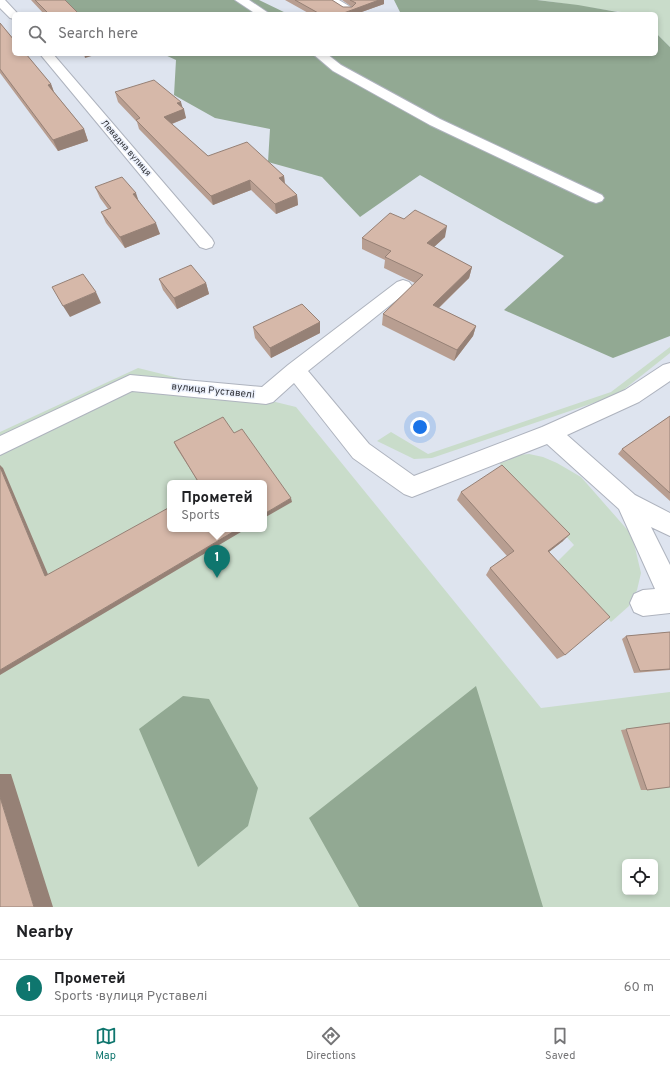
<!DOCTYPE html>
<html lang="en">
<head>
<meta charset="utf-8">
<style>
	body { margin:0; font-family:Overpass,sans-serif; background:#f2f2f2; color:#202124 }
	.controls { position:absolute; right:12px; bottom:12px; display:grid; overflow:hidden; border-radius:6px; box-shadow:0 2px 6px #0003 }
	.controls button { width:36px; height:36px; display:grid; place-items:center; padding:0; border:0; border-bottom:1px solid #e0e0e0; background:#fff; color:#202124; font:20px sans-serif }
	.you { position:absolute; left:420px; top:427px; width:14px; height:14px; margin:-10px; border:3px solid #fff; border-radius:50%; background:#1a73e8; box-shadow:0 0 0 6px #1a73e833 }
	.badge { display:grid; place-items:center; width:26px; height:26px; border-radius:50%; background:#0f766e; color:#fff; font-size:13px; font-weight:700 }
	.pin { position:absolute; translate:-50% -33px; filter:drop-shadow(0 1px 2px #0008) }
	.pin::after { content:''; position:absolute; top:21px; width:14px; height:12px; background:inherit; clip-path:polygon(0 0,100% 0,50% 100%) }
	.popup { position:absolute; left:167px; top:480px; width:100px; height:52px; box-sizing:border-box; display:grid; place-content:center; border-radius:6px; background:#fff; filter:drop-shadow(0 1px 3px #0005); font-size:13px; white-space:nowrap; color:#757577 }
	.popup b { font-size:15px; color:#202124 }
	.popup::after { content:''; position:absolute; left:50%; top:100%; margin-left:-8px; border:8px solid transparent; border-top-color:#fff }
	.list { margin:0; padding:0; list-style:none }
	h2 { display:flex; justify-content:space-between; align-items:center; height:52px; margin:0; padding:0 16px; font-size:17px }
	h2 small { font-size:13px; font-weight:400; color:#757577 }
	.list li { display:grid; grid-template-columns:26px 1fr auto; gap:12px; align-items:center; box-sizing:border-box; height:56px; padding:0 16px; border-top:1px solid #e0e0e0 }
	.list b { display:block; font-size:15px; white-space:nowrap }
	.list p { margin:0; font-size:13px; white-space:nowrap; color:#757577 }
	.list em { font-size:13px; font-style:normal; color:#757577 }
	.icon { flex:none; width:22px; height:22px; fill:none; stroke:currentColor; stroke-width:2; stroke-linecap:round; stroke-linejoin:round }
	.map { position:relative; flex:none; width:670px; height:907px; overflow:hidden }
	.search { position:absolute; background:#fff; box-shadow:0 2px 6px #0003; left:12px; right:12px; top:12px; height:44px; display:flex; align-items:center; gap:10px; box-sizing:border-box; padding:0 14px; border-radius:6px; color:#757577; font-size:15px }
	.sheet { height:108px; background:#fff }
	nav { display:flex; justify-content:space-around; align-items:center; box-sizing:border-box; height:56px; border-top:1px solid #e0e0e0; background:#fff; font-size:11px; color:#757577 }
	nav a { display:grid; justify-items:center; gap:2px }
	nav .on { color:#0f766e }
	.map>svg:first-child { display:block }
</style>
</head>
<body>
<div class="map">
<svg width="670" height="907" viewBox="0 0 670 907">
	<rect width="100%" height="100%" fill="#dee4ef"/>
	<!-- green -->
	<path fill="#c9dcca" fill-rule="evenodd" d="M537,0H670V47L656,33V14C616,14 576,4 537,0Z
		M670,347V353L617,395L432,458L414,459L377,441L391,432L428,454L611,392Z
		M138,368L296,407L541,708L670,692V907H0V432ZM170,483H264V529H170ZM625,862H655V892H625Z
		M529,454L543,457L557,463L581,477L632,535L641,573L637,590L629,606L611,622L557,562L574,545L499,463L518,455Z"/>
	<!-- forest -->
	<path fill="#92a993" d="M59,0H259L288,14H73Z
		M394,0H537L578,5L629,14H396L400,12Z
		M656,33L670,47V336L613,358L504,310L564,256L420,175L360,217L322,177L268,162L270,129L215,118L174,95L176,60L163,54H656Z
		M476,686L543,907H359L309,818Z
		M183,696L209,699L258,788L248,826L198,867L139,729Z"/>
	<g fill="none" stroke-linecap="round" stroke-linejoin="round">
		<defs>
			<path id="minor" d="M0,0H5L18,14H14V19L10,18L0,8Z
				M235,0H249L270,14H256Z
				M325,0H339L354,9L352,11H344Z
				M40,54H53L212,239L214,243L212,247L206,249L200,247Z
				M313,54H327L341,65L440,119L602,195L604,198L602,201L596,203L590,201L430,125L333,71Z
				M403,280L409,282L412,286L409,290L308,371L369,444L414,476L542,427L625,390L663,365L670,363V381L639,402L567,435L635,495L670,513V536L651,527L670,565V613L643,616L634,612L630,603L634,594L643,590L655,589L619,509L547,444L412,497L404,494L353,458L294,383L273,402L266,404L132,391L0,455V436L130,375L262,387L288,365L397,282Z"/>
		</defs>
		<!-- minor casing -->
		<use href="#minor" stroke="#aeb3be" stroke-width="2"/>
		<!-- minor -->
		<use href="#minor" fill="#fff" fill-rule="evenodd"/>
	</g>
	<!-- wall -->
	<path fill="#b89e91" d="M31,0H65L79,14H44Z
		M285,0H332L343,7H352L342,0H384V4L356,14H310Z
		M0,23L51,84L54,92L84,129L88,141L58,151L0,73Z
		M115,92L182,108L186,118L172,124L208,156L284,176L285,184L297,195L298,205L276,214L251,190L213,205L139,129L137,122L118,102Z
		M95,187L138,200L160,234L125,248L106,223L101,212L108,209L100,198Z
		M404,219L445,237L434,247L472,267L469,278L439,308L476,326L473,336L454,361L382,325L383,314L415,283L384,268L385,260L362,249V238Z
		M159,279L206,283L209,294L177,309L163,290Z
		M320,322V333L271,358L255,338L253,327Z
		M670,416V501L618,454L622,449Z
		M234,433L292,502L264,483H199L176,447L174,442Z
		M461,492L563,541L549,552L565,655L557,659L486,575L490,568L507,556L457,500Z
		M670,632V670L634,673L622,639L626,636Z
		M670,723L647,790H641L621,730Z"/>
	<!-- shaded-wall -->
	<path fill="#968176" d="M379,0H384V4L356,14H341Z
		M84,54H98L85,58Z
		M51,84L55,95L48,85Z
		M181,102L183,109H184L186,118L166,126L164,117L177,103Z
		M84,129L88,141L58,151L53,140Z
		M284,176L285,186L279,178Z
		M250,180L251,190L213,205L211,196Z
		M136,193L140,205L133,194Z
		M297,195L298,205L276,214L275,204Z
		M156,223L160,234L125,248L120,237Z
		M447,226L445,237L425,255L427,243Z
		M472,267L469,278L430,316L433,305Z
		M206,283L209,294L177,309L174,298Z
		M96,292L101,303L70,317L63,306Z
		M320,322V333L271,358L270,348Z
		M476,326L473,336L454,361L457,350Z
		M0,465L3,468L50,579L45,576L0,467Z
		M291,498L292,502L264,518V514Z
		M238,529H246L0,675V670Z
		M570,534L563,541L541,558L548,551Z
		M0,774H11L53,907H34L0,797Z"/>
	<!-- building -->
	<path fill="#d6b8a9" stroke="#968176" d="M35,0H65L79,14H49Z
		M295,0H332L343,7H352L356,3L350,0H379L341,14H320Z
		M0,23L14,40V54H26L51,84L48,85L84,129L53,140L0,69Z
		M154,80L181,102L177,103L184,109L164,117L208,156L247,142L284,176L279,178L297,195L275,204L250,180L211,196L136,120L140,118L115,92Z
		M122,177L136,193L133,194L156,223L120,237L101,212L111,208L95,187Z
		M415,210L447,226L427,243L472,267L433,305L476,326L457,350L383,314L423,275L385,257L391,251L362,238L390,213L404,219Z
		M191,265L206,283L174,298L159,279Z
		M83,274L96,292L63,306L52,287Z
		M302,304L320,322L270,348L253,327Z
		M670,416V493L622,449Z
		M223,417L234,433L242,429L291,498L264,514V483H199L174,442Z
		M502,465L570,534L548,551L610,617L565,655L490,568L514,551L461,492Z
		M0,467L45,576L170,507V529H238L0,670Z
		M670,632V669L640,671L626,636Z
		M670,723V787L647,790L626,729Z
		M0,797L34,907H0Z"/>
	<g text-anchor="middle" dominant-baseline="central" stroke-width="3" stroke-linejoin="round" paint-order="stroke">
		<!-- far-street labels -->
		<g font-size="9" fill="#303237" stroke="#ecf1fc">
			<text transform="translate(126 148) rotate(49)">Левадна вулиця</text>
		</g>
		<!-- street labels -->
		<g font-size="10" fill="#303237" stroke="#ecf1fc">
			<text transform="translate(213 391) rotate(6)">вулиця Руставелі</text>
		</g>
	</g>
</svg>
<div class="controls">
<button><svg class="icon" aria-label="locate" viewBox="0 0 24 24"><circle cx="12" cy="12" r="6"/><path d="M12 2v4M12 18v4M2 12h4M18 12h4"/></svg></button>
</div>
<div class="you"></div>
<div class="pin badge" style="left:217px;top:578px">1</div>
<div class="popup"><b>Прометей</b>Sports</div>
<div class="search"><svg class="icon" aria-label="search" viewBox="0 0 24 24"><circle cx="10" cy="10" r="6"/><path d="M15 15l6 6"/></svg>Search here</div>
</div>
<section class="sheet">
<h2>Nearby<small></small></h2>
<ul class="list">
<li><span class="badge">1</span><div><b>Прометей</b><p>Sports · вулиця Руставелі</p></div><em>60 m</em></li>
</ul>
</section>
<nav>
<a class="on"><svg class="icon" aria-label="map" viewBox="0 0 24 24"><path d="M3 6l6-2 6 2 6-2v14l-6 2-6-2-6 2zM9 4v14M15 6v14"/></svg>Map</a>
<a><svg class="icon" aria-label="directions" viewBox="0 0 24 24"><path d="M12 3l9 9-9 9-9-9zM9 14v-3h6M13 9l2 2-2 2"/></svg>Directions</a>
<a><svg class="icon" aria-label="saved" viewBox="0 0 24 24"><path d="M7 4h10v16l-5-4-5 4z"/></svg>Saved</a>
</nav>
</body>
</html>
